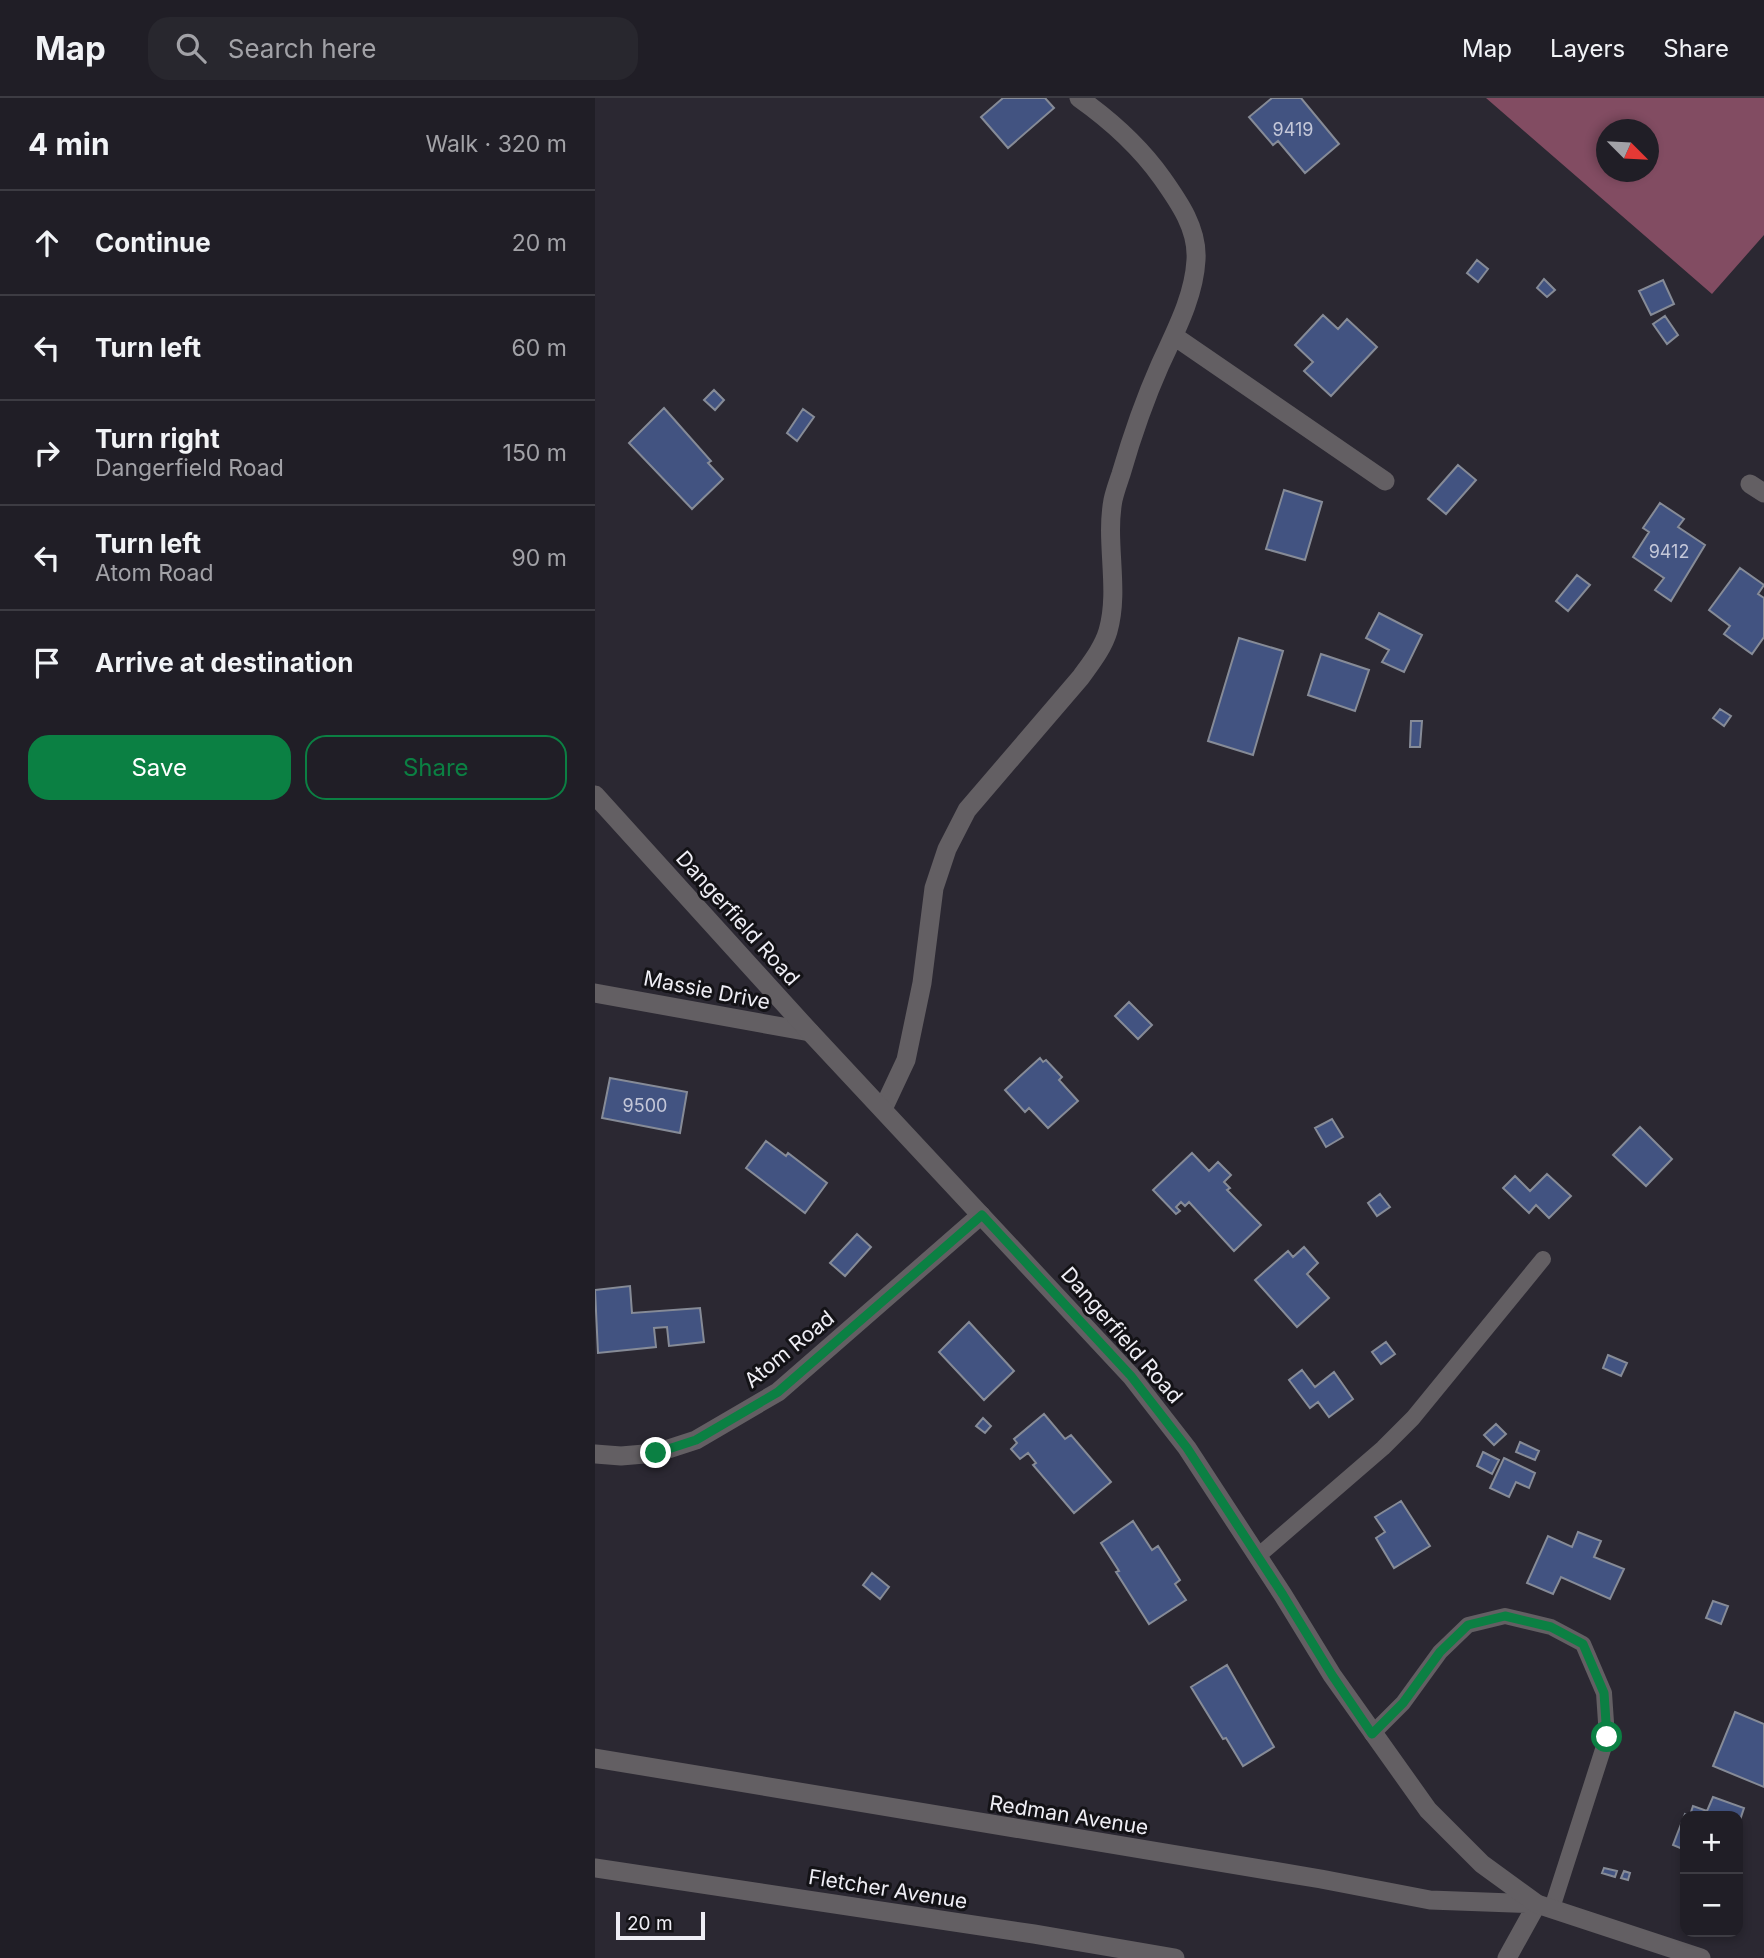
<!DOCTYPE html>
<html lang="en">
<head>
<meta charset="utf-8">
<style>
	body { margin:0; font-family:Inter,sans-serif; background:#28272e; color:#f1f3f6 }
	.controls { position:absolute; right:21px; bottom:21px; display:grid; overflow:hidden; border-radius:14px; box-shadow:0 4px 10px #0003 }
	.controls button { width:63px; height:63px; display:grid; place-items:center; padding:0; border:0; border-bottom:2px solid #3d3c43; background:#201e26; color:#f1f3f6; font:35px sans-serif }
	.compass { position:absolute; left:1001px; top:21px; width:63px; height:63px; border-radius:50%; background:#201e26; box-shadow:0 4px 10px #0003; rotate:114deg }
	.scale { position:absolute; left:21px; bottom:18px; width:89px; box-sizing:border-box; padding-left:7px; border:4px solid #efeef5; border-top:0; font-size:19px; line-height:24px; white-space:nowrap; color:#efeef5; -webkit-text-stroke:5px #131216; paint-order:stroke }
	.stop { position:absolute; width:21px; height:21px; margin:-16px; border:5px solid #0b8043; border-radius:50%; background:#fff }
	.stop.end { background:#0b8043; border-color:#fff; box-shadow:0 2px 7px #0008 }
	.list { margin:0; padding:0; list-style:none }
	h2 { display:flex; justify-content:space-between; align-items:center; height:91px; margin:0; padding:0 28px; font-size:30px }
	h2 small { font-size:23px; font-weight:400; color:#a2a2a7 }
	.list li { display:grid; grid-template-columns:46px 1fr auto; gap:21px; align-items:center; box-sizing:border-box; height:105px; padding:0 28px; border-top:2px solid #3d3c43 }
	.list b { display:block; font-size:26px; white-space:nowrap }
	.list p { margin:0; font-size:23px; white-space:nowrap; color:#a2a2a7 }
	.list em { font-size:23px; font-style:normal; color:#a2a2a7 }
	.actions { display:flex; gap:14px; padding:21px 28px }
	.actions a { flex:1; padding:16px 0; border:2px solid #0b8043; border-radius:21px; text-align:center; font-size:24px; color:#0b8043 }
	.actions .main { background:#0b8043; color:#fff }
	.icon { flex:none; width:38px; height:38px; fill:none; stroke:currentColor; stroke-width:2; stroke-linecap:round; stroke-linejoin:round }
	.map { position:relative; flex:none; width:1169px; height:1860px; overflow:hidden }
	header { display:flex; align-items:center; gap:42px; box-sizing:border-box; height:98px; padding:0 35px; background:#201e26; border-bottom:2px solid #3d3c43 }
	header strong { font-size:33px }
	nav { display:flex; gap:38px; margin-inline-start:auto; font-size:24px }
	.search { width:490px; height:63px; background:#28272e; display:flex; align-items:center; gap:18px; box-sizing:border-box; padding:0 24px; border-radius:21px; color:#a2a2a7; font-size:26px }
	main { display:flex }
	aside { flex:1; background:#201e26 }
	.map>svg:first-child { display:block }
</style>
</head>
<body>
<header>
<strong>Map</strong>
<div class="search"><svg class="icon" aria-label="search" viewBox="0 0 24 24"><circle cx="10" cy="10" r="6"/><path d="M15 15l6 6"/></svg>Search here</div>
<nav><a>Map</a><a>Layers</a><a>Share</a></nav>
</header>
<main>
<aside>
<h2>4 min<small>Walk · 320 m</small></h2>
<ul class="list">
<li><svg class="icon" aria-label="ahead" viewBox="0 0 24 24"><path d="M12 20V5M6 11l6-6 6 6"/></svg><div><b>Continue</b></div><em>20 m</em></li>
<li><svg class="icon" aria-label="left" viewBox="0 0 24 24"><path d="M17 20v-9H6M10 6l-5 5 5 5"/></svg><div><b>Turn left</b></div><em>60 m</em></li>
<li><svg class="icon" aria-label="right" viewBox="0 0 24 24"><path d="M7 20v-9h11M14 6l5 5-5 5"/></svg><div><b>Turn right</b><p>Dangerfield Road</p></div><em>150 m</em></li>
<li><svg class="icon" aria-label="left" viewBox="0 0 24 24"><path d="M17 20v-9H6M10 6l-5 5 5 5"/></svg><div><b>Turn left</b><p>Atom Road</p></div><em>90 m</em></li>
<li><svg class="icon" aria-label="arrive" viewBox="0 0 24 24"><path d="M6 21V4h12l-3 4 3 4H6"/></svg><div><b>Arrive at destination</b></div></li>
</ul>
<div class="actions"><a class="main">Save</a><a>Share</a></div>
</aside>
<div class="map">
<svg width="1169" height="1860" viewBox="0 0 1169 1860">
	<rect width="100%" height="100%" fill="#2b2832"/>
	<!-- forest -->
	<path fill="#824c62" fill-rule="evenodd" d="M891,0H1169V137L1117,196ZM1012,32H1054V74H1012Z"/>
	<!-- building -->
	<path fill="#425381" stroke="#868b97" stroke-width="2" d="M408,0H450L459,10L413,50L386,19Z
		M677,0H706L744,46L710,75L683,43L678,47L654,19Z
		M882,162L893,171L883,184L872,175Z
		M949,181L960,192L952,199L942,190Z
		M1068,182L1079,206L1056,217L1044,193Z
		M728,217L743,231L752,221L782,249L736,298L709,273L718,264L700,247Z
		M1070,218L1083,237L1072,246L1058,226Z
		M119,292L129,302L120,312L109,302Z
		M69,310L116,363L113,365L128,381L97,411L34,345Z
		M208,311L219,319L202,343L192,335Z
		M863,367L881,382L851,416L833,401Z
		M689,392L727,404L710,462L671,451Z
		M1065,405L1089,421L1083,429L1110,447L1076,503L1060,492L1069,480L1038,459L1054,434L1048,430Z
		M1145,470L1169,487L1163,496L1169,500V539L1157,556L1129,536L1135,528L1114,512Z
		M982,477L995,487L973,513L961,503Z
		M784,515L827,537L809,574L787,564L794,552L771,540Z
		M644,540L688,553L658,657L613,643Z
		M726,556L774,572L760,613L713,597Z
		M1125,611L1136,618L1129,628L1118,620Z
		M816,623H827L825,649H815Z
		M534,904L557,927L543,941L520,918Z
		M445,960L448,964L451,962L467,979L464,982L483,1003L453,1030L434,1010L430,1014L410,992Z
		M15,980L92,994L85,1035L7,1020Z
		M737,1021L748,1039L731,1049L720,1030Z
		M1045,1029L1077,1061L1051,1088L1018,1057Z
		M171,1043L191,1058L193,1055L232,1085L210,1115L151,1070Z
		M597,1055L614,1073L623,1064L636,1077L629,1084L635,1090L632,1092L666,1127L639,1153L594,1104L590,1108L586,1104L581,1109L585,1113L581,1116L558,1092Z
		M952,1076L976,1098L954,1120L941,1107L934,1115L908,1090L920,1078L935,1093Z
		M785,1096L795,1109L782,1118L773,1105Z
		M262,1136L276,1149L250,1178L235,1165Z
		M709,1149L723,1165L712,1176L734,1200L702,1229L660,1182L693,1153L698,1159Z
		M35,1188L37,1215L105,1210L109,1244L74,1248L72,1229L59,1230L61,1249L3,1255L0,1192Z
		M374,1224L419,1273L389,1302L344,1254Z
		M791,1244L800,1256L786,1266L777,1254Z
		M1013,1257L1032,1265L1026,1278L1008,1270Z
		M707,1272L720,1289L739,1274L758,1301L734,1319L723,1304L715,1310L694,1282Z
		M449,1316L470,1341L476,1337L516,1384L479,1415L438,1367L441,1365L433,1355L425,1361L416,1351L422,1345L419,1341Z
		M388,1320L396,1328L390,1335L381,1328Z
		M901,1326L911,1336L899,1347L889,1337Z
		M925,1344L944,1353L940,1362L921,1354Z
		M888,1354L904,1362L897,1376L882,1368Z
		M909,1360L940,1375L934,1390L921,1384L914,1399L895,1390Z
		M806,1403L835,1448L799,1470L781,1440L790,1434L780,1419Z
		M538,1423L557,1452L563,1448L585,1482L580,1486L591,1502L554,1526L521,1474L524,1473L506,1445Z
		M983,1434L1006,1443L999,1459L1029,1471L1015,1501L966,1479L958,1496L932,1485L953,1438L977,1449Z
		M277,1475L294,1489L285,1501L268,1487Z
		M1118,1503L1133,1508L1126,1526L1111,1520Z
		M632,1567L679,1649L648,1668L631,1640L628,1641L596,1589Z
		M1140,1614L1169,1626V1689L1118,1668Z
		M1118,1699L1149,1710L1143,1728V1718H1090V1752L1078,1747L1090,1716L1095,1717L1098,1708L1112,1713Z
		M1009,1770L1022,1773L1020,1779L1007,1775Z
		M1029,1773L1035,1775L1033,1782L1026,1780Z"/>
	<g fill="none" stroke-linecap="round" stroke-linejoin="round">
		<!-- service -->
		<path stroke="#635f63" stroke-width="16" d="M663,1458L788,1350L818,1320L948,1161
			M777,1636L808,1605L845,1554L873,1527L910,1518L956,1529L988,1546L1009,1595L1012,1639L957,1810"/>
		<!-- minor -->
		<path stroke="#635f63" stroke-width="19" d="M579,238L790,383
			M1155,386L1169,395
			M0,895L215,934
			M288,1011L311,962L327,885L339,790L352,751L372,712L486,579C496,565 508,550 513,533C525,491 510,445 518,402C520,393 523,385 526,376C537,338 549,303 565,267C580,234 599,199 601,162C603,131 584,104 567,80C545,49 515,22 484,0
			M0,1356L26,1358L61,1355L101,1342L183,1294L386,1117
			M0,1660L726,1781L835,1802L942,1806L912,1860
			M0,1770L439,1836L580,1860"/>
		<!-- tertiary -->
		<path stroke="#635f63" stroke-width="19" d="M0,697L215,934L536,1278L592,1350L688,1497L737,1577L833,1712L887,1766L942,1806L1106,1860"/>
	</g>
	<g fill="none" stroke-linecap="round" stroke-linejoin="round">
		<!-- route -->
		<path stroke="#0b8043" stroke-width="9" d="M61,1355L101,1342L183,1294L387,1117L536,1278L592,1350L688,1497L737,1577L777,1636L808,1605L845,1554L873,1527L910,1518L956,1529L988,1546L1009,1595L1012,1639"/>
	</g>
	<g text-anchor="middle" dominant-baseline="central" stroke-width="6" stroke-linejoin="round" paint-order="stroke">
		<!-- number labels -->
		<g font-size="18" fill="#c4c7d8">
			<text x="698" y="31">9419</text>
			<text x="1074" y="453">9412</text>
			<text x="50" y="1007">9500</text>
		</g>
		<!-- street labels -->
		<g font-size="21" fill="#efeef5" stroke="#131216">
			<text transform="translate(143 820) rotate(48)">Dangerfield Road</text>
			<text transform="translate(112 892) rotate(11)">Massie Drive</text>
			<text transform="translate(527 1237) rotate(49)">Dangerfield Road</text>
			<text transform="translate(194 1251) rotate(-39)">Atom Road</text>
			<text transform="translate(474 1717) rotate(9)">Redman Avenue</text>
			<text transform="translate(293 1791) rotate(9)">Fletcher Avenue</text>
		</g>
	</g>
</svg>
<div class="controls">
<button>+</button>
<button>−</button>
</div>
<svg class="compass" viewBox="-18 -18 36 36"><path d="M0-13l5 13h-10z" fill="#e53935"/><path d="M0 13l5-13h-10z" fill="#a2a2a7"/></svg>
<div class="scale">20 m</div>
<div class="stop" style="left:1012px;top:1639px"></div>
<div class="stop end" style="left:61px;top:1355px"></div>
</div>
</main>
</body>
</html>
